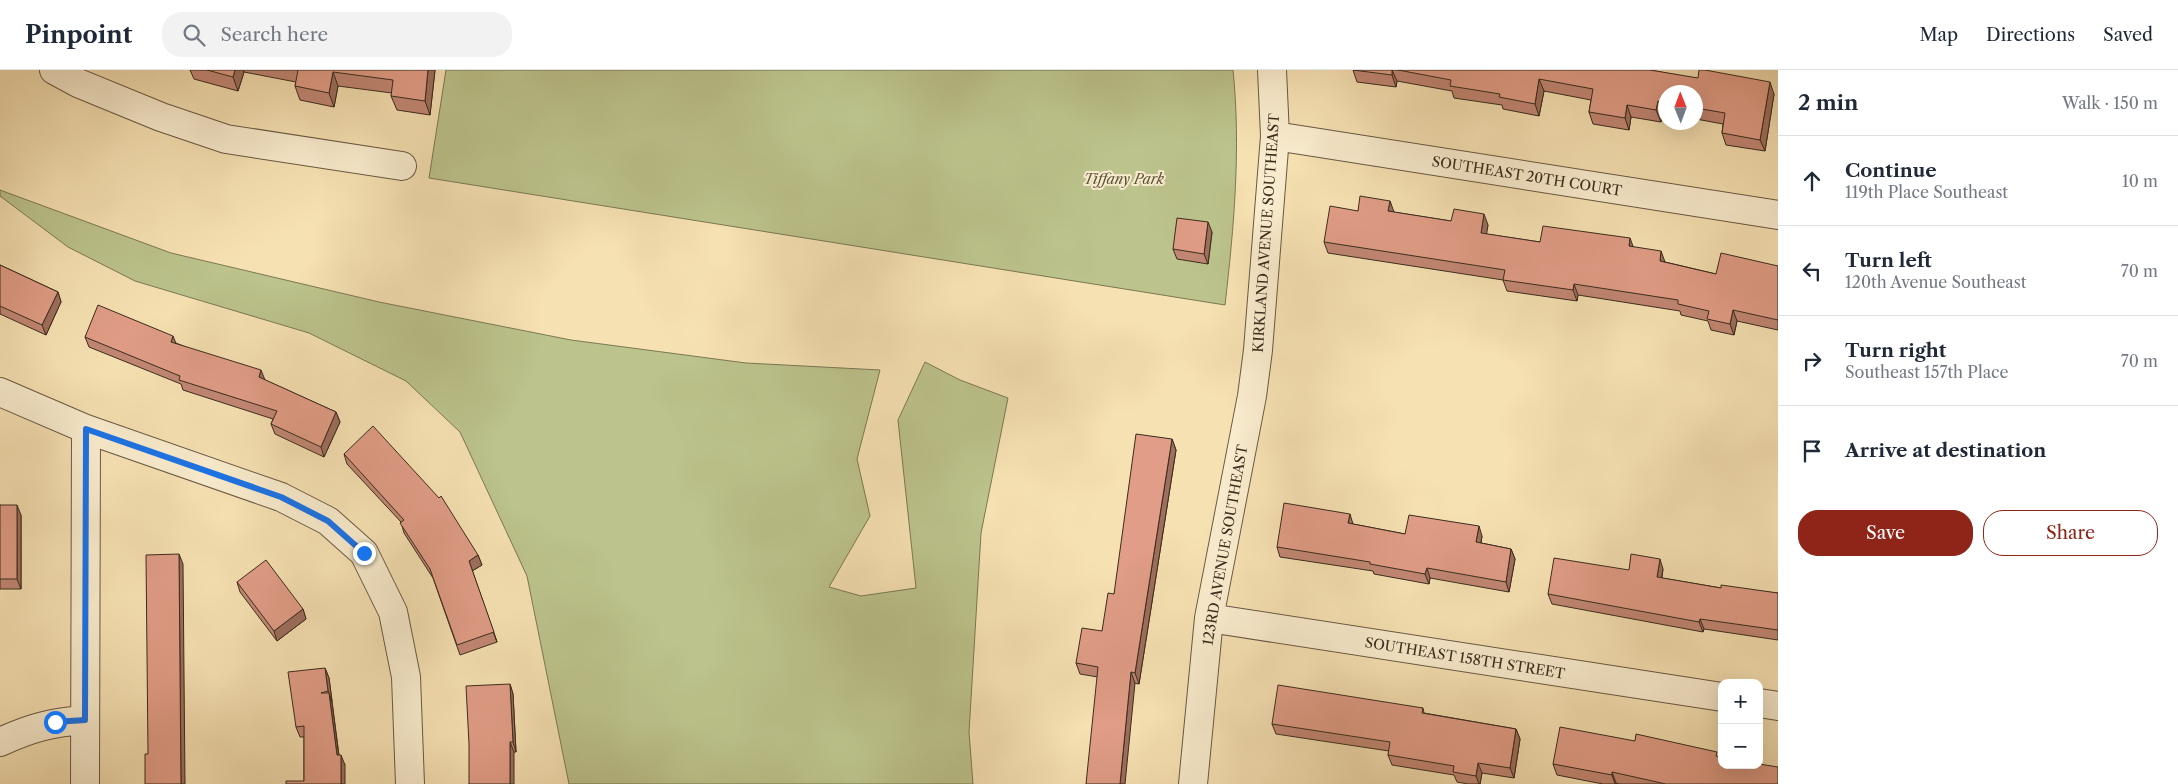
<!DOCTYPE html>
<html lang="en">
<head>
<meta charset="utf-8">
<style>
	body { margin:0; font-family:"Libre Caslon Text",serif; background:#f2f2f3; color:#1f2937 }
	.controls { position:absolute; right:15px; bottom:15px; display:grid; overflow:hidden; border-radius:10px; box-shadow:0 5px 20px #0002 }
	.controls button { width:45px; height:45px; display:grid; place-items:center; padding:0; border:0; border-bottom:1px solid #e0e1e3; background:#fff; color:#1f2937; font:25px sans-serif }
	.compass { position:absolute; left:1658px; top:15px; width:45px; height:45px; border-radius:50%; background:#fff; box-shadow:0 5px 20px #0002; rotate:359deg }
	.stop { position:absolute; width:15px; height:15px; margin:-11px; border:4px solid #1a73e8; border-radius:50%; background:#fff }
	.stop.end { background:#1a73e8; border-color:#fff; box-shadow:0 1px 5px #0008 }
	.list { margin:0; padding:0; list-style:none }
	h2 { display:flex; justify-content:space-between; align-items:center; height:65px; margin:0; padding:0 20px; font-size:21px }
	h2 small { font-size:16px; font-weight:400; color:#747a83 }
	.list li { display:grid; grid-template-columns:32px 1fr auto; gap:15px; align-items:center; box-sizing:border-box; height:90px; padding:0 20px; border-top:1px solid #e0e1e3 }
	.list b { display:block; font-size:19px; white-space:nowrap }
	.list p { margin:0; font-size:16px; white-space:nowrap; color:#747a83 }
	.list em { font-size:16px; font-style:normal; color:#747a83 }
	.actions { display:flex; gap:10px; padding:15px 20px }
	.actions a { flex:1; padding:11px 0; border:1px solid #8f2418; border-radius:20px; text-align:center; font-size:18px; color:#8f2418 }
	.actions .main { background:#8f2418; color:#fff }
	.icon { flex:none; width:28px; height:28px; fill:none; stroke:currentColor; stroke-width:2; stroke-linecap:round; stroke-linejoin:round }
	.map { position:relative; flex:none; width:1778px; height:714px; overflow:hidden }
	header { display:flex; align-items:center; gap:30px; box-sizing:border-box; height:70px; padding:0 25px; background:#fff; border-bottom:1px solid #e0e1e3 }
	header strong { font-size:24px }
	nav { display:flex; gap:28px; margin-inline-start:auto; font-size:18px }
	.search { width:350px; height:45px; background:#f2f2f3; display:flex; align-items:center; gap:12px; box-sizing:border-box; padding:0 18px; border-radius:20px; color:#747a83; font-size:19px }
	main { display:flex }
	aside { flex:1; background:#fff }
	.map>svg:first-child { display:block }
</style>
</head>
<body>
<header>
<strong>Pinpoint</strong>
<div class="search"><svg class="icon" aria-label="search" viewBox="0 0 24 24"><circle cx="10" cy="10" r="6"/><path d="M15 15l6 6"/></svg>Search here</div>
<nav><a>Map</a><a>Directions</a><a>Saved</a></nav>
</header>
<main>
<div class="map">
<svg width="1778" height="714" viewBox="0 0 1778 714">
	<rect width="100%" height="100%" fill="#f6e1b3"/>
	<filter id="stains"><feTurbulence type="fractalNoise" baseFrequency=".004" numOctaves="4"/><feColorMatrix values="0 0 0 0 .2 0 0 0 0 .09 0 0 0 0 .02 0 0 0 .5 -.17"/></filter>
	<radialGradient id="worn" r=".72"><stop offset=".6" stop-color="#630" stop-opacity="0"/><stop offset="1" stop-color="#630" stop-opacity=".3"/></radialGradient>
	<!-- green -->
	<path fill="#bcc38c" stroke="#7b7854" d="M446,0H1233C1241,78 1234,157 1225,235L429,108Z
		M0,120L171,183L379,232L571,270L746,293L880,300L857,389L870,446L829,517L861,526L916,518L898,350L925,292L960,310L1008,328L981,463L969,662L973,714H569L527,506L460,362L406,311L309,263L135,211L68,177L0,126Z"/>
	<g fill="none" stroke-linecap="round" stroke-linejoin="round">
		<defs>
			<path id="minor" d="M54,0L78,13L161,47L226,69L402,96
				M1275,66L1778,145
				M0,322L86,359L281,427L328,451L364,483L393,542L406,607L410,714
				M1209,548L1722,627
				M1759,633L1778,636
				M0,672C31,658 52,652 85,650
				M85,714L86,359
				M1193,714L1209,548L1252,326L1258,280L1275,66L1272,0"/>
		</defs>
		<!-- minor casing -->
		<use href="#minor" stroke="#695942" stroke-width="30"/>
		<!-- minor -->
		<use href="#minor" stroke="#f9ecce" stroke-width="28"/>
	</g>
	<!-- wall -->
	<path fill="#c28774" stroke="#3a2c1d" d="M190,0H435L430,45L397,40L391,26L392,23L338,16L334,37L300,30L295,16L296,12L244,2L238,21L194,9Z
		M1353,0H1650L1774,24L1765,81L1726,75L1722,63L1723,54L1696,49V22H1666V44L1662,43L1661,52L1631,47L1629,60L1593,54L1589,42L1591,30L1544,21L1539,46L1503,39L1502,35L1454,28L1452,21L1397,11L1396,17L1357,12Z
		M1390,131L1393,142L1451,151L1488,155L1486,164L1540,172L1633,177L1665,192L1716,204L1778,196V260L1737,251L1734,265L1711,260L1708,251L1681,245L1680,241L1578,225L1577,231L1507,221L1503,210L1328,183L1324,172L1358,141Z
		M1212,162L1208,194L1177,189L1173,179Z
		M0,195L58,222L61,232L46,265L0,244Z
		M85,267L176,273L265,310L336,342L340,352L324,387L275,364L271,354L273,349L183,320L181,314L89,277Z
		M1172,369L1176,380L1139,614L1080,604L1076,593L1102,561L1114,524Z
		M344,384L478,485L482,495L472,501L497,572L460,585L433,508L404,463L401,452L347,394Z
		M0,435L21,445V519H0Z
		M1353,454L1405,464L1482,466L1481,473L1511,479L1515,489L1509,522L1430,508L1429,514L1374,504L1373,501L1280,487L1277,477Z
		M1663,499L1662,508L1721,518L1778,523V570L1704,559L1703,562L1552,534L1548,524Z
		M237,512L303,539L306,549L277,571L240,522Z
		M325,598L329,608L339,685L345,695L304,711V667H300L296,657Z
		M510,614L513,624L516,682H514L469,714Z
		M1423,638L1424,643L1516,659L1520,669L1514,708L1482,703L1480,714H1468L1457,712L1454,705L1392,695L1388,685L1389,681L1276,664L1272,654Z
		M1718,687L1778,714H1620L1616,713V714H1603L1557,705L1553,694Z"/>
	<!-- shaded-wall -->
	<path fill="#9e6e5e" stroke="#3a2c1d" d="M235,0H243L244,2L238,21L233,7Z
		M428,0H435L430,45L425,31Z
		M1392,0L1397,11L1396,17L1392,5Z
		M333,2L338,16L334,37L329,23Z
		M1539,9L1544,21L1539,46L1535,34Z
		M1770,12L1774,24L1765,81L1760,70Z
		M1658,31L1662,43L1661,52L1656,40Z
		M1627,35L1631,47L1629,60L1625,48Z
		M1390,131L1394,142L1388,141Z
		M1484,144L1488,155L1485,174L1481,163Z
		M1208,152L1212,162L1208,194L1204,184Z
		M1630,168L1634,179L1629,176Z
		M1661,181L1665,192L1660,191Z
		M1574,214L1578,225L1577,231L1573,220Z
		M58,222L61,232L46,265L42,255Z
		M1733,240L1737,251L1734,265L1730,254Z
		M173,266L177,276L171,272Z
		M261,300L265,310L259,307Z
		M336,342L340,352L324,387L321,377Z
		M1172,369L1176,380L1139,614L1135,603Z
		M17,435L21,445V519L17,509Z
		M1350,444L1353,454L1348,453Z
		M1479,456L1482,466L1479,482L1476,472Z
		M1511,479L1515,489L1509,522L1506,512Z
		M179,484L183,494L185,714H181Z
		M478,485L482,495L472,501L497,572L469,491Z
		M1660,489L1663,499L1660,517L1657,507Z
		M1427,498L1430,508L1429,514L1425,504Z
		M303,539L306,549L277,571L274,561Z
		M1700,549L1704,559L1703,562L1699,552Z
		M325,598L329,608L332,631L328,621Z
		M1131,602L1135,613L1125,714H1120Z
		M510,614L513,624L516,682L513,672Z
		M329,623L332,633L340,695L337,685Z
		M1516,659L1520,669L1514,708L1510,698Z
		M510,672L514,682V714H510Z
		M341,685L345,695V714H341Z
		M1478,693L1482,703L1480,714H1479L1476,706Z
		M1612,702L1616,713V714H1615L1612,705Z"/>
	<!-- building -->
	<path fill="#e19d87" stroke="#3a2c1d" d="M207,0H235L233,7Z
		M298,0H428L425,31L391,26L393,10L333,2L329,23L295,16Z
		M1353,0H1392V5Z
		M1398,0H1650L1698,8L1699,0H1705L1770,12L1760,70L1722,63L1725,43L1696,38V22H1666V33L1658,31L1656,40L1627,35L1625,48L1589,42L1593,19L1539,9L1535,34L1499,27L1500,24L1450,16L1451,10Z
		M1360,126L1390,131L1388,141L1451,151L1454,139L1484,144L1481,163L1540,172L1543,156L1630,168L1629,176L1661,181L1660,191L1716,204L1721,183L1778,196V250L1733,240L1730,254L1707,249L1709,241L1678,234V230L1574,214L1573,220L1503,210L1505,200L1324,172L1330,136L1358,141Z
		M1177,148L1208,152L1204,184L1173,179Z
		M0,195L58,222L42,255L0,236Z
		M98,235L173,266L171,272L261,300L259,307L336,342L321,377L271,354L277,341L179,310L180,306L85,267Z
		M373,356L439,428L441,426L478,485L469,491L494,562L457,575L430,499L400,453L404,450L344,384Z
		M1136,364L1172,369L1135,603L1131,602L1120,714H1086L1098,597L1076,593L1082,558L1102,561L1108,523L1114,524Z
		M1284,433L1350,444L1348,453L1405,464L1409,445L1479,456L1476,472L1511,479L1506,512L1427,498L1425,504L1370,494V492L1277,477Z
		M0,435H17V509H0Z
		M179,484L181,714H145V684H148L146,485Z
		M1631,484L1660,489L1657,507L1721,518V515L1778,523V560L1700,549L1699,552L1548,524L1554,488L1629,500Z
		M266,490L303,539L274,561L237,512Z
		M325,598L328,621L321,623H329L337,685H341V714H286V711H304V656L296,657L288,602Z
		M510,614L513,672H510V714H469V674L466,616Z
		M1278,615L1423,638L1422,643L1516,659L1510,698L1478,693L1476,706L1453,702L1454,696L1388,685L1390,672L1272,654Z
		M1560,657L1635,671L1636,664L1717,682L1716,686L1722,687V695H1759V694L1778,697V714H1666L1612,702V705L1553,694Z"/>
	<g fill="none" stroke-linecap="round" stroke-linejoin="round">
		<!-- route -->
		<path stroke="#1a73e8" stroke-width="6" d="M55,652L85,650L86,359L281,427L328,451L364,483"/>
	</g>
	<g text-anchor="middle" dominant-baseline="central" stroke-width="4" stroke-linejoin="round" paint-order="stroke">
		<!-- street labels -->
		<g font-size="14" fill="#3a2c1d" stroke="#f9ecce">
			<text transform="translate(1527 106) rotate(9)">SOUTHEAST 20TH COURT</text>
			<text transform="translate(1266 163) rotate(-86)">KIRKLAND AVENUE SOUTHEAST</text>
			<text transform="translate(1225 475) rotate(-80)">123RD AVENUE SOUTHEAST</text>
			<text transform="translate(1465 588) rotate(9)">SOUTHEAST 158TH STREET</text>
		</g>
		<!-- park labels -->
		<g font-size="14" font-style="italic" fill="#5a5239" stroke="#f9ecce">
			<text x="1124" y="109">Tiffany Park</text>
		</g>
	</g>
	<rect width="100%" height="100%" filter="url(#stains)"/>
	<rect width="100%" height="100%" fill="url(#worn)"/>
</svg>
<div class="controls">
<button>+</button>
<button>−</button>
</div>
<svg class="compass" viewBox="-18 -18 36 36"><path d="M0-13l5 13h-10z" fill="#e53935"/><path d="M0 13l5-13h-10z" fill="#747a83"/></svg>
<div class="stop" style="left:55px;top:652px"></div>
<div class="stop end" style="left:364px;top:483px"></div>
</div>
<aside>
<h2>2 min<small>Walk · 150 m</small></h2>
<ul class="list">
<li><svg class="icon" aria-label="ahead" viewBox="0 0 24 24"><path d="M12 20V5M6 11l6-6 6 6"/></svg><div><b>Continue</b><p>119th Place Southeast</p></div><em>10 m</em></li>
<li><svg class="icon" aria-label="left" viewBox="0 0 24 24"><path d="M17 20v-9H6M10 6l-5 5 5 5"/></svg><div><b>Turn left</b><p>120th Avenue Southeast</p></div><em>70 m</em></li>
<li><svg class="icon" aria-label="right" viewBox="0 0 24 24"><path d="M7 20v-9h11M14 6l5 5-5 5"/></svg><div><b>Turn right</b><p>Southeast 157th Place</p></div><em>70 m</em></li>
<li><svg class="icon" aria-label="arrive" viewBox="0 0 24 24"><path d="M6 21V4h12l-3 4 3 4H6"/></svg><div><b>Arrive at destination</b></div></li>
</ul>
<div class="actions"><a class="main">Save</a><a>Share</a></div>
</aside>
</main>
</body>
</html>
